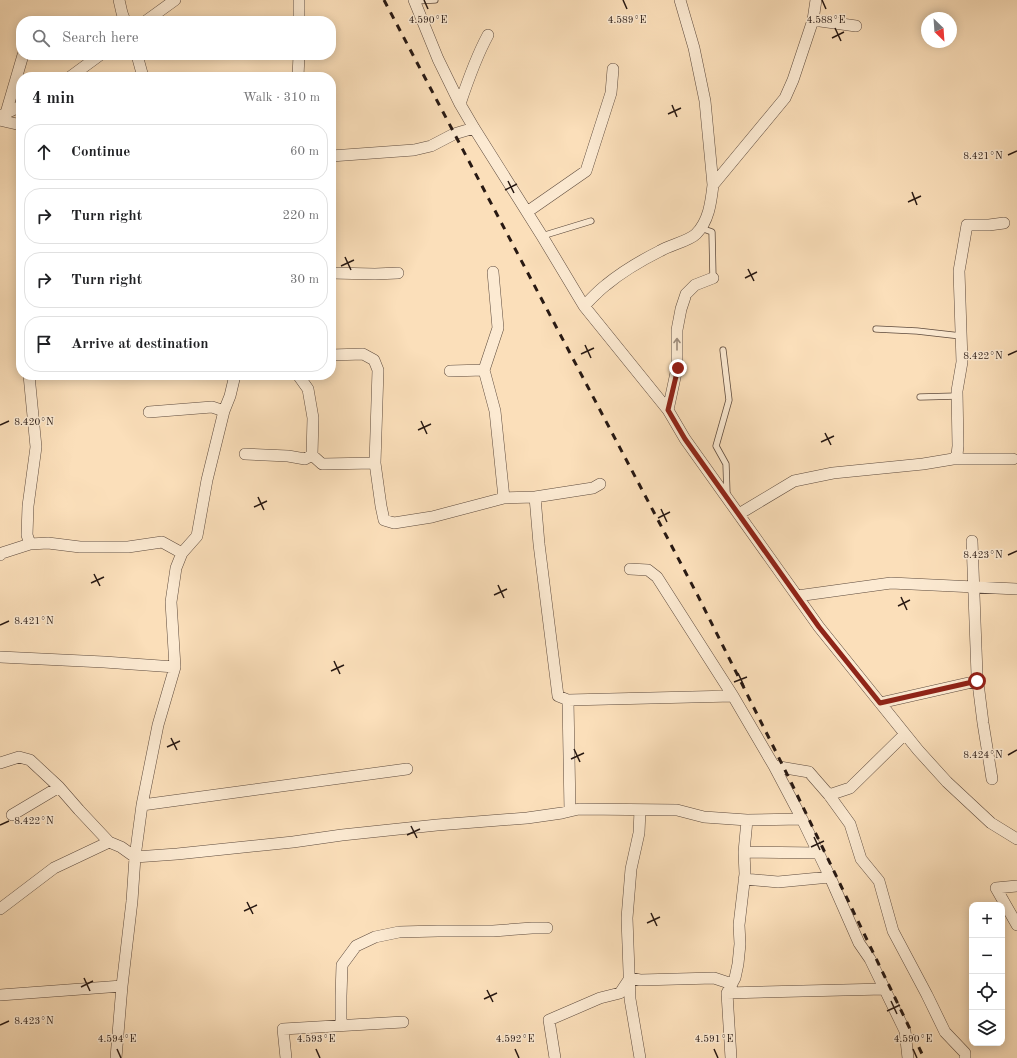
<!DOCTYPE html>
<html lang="en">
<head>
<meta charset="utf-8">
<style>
	body { margin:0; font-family:"Old Standard TT",serif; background:#f2f2f2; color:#202124 }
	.controls { position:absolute; right:12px; bottom:12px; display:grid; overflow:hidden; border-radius:8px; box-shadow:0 2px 10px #0003 }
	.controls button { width:36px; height:36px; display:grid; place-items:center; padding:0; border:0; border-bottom:1px solid #e0e0e0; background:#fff; color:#202124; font:20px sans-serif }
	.compass { position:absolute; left:921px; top:12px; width:36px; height:36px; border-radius:50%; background:#fff; box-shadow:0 2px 10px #0003; rotate:155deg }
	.stop { position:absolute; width:12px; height:12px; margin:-9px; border:3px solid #8f2418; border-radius:50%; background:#fff }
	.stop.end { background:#8f2418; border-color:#fff; box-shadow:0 1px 4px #0008 }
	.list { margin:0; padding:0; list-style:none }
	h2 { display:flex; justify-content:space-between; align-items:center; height:52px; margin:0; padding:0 16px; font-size:17px }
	h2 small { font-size:13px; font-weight:400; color:#757577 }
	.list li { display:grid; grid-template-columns:26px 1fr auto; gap:12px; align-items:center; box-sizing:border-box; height:56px; margin:0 8px 8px; padding:0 8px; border:1px solid #e0e0e0; border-radius:16px }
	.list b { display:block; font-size:15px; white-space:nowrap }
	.list em { font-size:13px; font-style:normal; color:#757577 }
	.icon { flex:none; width:22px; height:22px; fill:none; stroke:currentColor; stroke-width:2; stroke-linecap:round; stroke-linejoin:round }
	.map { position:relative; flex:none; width:1017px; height:1058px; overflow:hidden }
	.search { position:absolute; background:#fff; box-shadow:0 2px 10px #0003; left:16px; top:16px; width:320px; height:44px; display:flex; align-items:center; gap:10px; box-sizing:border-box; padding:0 14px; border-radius:16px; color:#757577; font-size:15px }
	.panel { position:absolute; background:#fff; box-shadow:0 2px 10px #0003; left:16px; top:72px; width:320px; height:308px; border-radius:16px }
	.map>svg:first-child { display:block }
</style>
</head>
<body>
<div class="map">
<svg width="1017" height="1058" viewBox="0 0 1017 1058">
	<rect width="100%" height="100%" fill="#fbdfba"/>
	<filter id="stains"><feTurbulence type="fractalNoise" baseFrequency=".005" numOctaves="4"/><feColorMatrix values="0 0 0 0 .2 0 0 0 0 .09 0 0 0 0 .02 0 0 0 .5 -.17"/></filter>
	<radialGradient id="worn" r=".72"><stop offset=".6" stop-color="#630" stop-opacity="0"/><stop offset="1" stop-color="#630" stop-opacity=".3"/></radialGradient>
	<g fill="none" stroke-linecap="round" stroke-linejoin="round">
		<defs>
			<path id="service" d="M415,1L435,0
				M701,228L712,232L713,278
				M542,236L591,221
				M876,329L917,331L961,336
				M723,350L729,400L716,446L726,464L727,494
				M920,397L957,396"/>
			<path id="minor" d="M119,0L122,13L125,21
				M299,0V21
				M414,0L438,59L460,104L474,128L542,236L584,306L668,410L685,439L819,627L918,750L947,782L991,823L1017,839
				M680,0L694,48L705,101L713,185
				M813,20L856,26
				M146,21L175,0
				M137,55L143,77
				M70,77L100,55
				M298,77L299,55
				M460,104C468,80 476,57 488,35
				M6,113L23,55
				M2,115L21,106
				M0,120L21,125
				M331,156L414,150L431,146L454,134L474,128
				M527,212L586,171L611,93L613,69
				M493,272L498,328L484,370L495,411L504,498
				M331,273L375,274L398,273
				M584,306C591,299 598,291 606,285C623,271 642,260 660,251C670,245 689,241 696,234C709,221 711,202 713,185L785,98L793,80L813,20L816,0
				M331,355L363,354L374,360L378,370L375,463L381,506L384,520L394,523L432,517L504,498L535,497L593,488L600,484
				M450,371L484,370
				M29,375L36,447L28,506L27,535L30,544L48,543L80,547H128L162,542L182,553
				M298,375L308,389L313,418L312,455L322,464L375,463
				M668,410L677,368V330L681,309L686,294L695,285L713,278
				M149,412L212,407L224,411
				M245,454L288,456L305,459L312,455
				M953,459H1013
				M535,497L539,544L558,696L568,700
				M739,514L794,481L833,473L923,464L953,459L957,455L958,446L957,391L962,362L959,271L967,225H989L1004,223
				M972,541L977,675L983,723L992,779
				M0,555L2,553L30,544
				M630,569L648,570L657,577L733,696
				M797,596L891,583L1017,589
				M0,657L104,662L175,667
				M880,703L977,681
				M0,763L19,757L30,760L59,787L79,810L109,842L121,847L135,857L177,854L293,842L342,835L437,825L527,818L562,813L579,809L677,810L704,817L747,820L802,819
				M774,766L809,772L829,795L850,824L861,859L879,881L893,931L927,995L945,1032L965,1053V1058
				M829,795L850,788L905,734
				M142,805L407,769
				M640,810L639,833L631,869L627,918L630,999L640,1058
				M570,811L568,700L733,696L774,766L802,819L830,877L859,943L870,959L905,1031L908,1058
				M12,815L59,787
				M744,852L818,853
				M744,879L778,882L830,877
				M1017,886L996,888L1017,925
				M0,909L54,868L109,842
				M727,993L884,989
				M0,995L122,986
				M341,1025V996L342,965L356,946L375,937L399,932L438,931H493L532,928H547
				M116,1058L122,986L132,901L135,857L142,805L158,725L175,667L171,602L176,568L182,553L197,536L207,480L224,411L230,396L235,375
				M286,1058L283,1029L403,1022
				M555,1058L549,1020L600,998L620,993L630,978L640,980L714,978L732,984
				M731,1058L727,993L735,978L738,964L740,944L739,925L745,874L744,852L747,820"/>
		</defs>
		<!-- service casing -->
		<use href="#service" stroke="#5d4a3d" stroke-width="7"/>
		<!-- minor casing -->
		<use href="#minor" stroke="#5d4a3d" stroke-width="12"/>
		<!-- service -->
		<use href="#service" stroke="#fcead2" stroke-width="5.5"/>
		<!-- minor -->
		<use href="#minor" stroke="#fcead2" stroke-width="11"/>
		<!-- rail -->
		<path stroke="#281913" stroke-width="3" stroke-dasharray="7 7" stroke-linecap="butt" d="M384,0L698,596L789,778L924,1058"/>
	</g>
	<!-- one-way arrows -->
	<defs><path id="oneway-shaft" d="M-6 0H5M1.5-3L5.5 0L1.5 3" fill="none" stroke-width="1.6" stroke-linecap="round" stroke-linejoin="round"/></defs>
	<use stroke="#9d8c7c" href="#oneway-shaft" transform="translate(677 344) rotate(-90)"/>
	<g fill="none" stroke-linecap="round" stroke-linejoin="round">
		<!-- route -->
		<path stroke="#8f2418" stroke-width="5" d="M678,368L668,410L685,439L819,627L880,703L977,681"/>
	</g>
	<!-- ticks -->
	<path fill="none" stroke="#281913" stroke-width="1.5" d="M424,0L428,9M623,0L627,9M822,0L826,9M835,28L841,41M832,38L844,32M672,105L677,117M668,114L681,108M1008,155L1017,151M508,181L514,193M505,190L517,184M912,192L917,205M908,202L921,196M345,257L351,270M341,266L354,260M748,269L754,281M745,278L757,272M585,345L591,358M581,354L594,348M1008,355L1017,351M421,421L427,434M0,425L9,421M418,430L431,424M825,433L831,445M821,442L834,436M258,497L264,510M254,507L267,501M661,509L667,522M658,518L670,512M1008,555L1017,551M94,574L100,586M91,583L104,577M498,585L504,598M494,595L507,589M901,597L907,610M898,606L910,600M0,625L9,621M334,661L340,674M331,671L344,665M738,673L744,686M734,682L747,677M171,738L177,750M167,747L180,741M574,749L580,762M1008,755L1017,750M571,759L584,753M0,825L9,821M411,826L417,838M407,835L420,829M814,837L820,850M811,847L824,841M247,902L253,914M244,911L257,905M651,913L657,926M647,923L660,917M84,978L90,991M81,987L93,981M487,990L493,1002M484,999L497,993M891,1001L897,1014M887,1011L900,1005M0,1025L9,1021M117,1049L121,1058M316,1049L320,1058M515,1049L519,1058M714,1049L718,1058M913,1049L917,1058"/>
	<g font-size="10" text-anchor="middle" fill="#281913" stroke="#fcead2" stroke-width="3" stroke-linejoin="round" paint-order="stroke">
		<text x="428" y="23">4.590°E</text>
		<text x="627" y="23">4.589°E</text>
		<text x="826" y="23">4.588°E</text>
		<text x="983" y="159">8.421°N</text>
		<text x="983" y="359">8.422°N</text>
		<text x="34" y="425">8.420°N</text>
		<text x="983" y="558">8.423°N</text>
		<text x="34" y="624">8.421°N</text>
		<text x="983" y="758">8.424°N</text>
		<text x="34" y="824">8.422°N</text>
		<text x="34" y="1024">8.423°N</text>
		<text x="117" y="1042">4.594°E</text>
		<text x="316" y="1042">4.593°E</text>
		<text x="515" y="1042">4.592°E</text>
		<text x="714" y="1042">4.591°E</text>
		<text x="913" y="1042">4.590°E</text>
	</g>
	<rect width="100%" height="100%" filter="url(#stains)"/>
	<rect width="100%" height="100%" fill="url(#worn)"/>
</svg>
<div class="controls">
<button>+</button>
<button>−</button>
<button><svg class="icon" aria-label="locate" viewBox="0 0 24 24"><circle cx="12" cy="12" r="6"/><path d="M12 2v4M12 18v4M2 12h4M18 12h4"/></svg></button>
<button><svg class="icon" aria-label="layers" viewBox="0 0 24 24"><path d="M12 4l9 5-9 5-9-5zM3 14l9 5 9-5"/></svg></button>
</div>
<svg class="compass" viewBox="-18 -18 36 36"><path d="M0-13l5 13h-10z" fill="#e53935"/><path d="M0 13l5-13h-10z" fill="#757577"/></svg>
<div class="stop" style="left:977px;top:681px"></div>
<div class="stop end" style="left:678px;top:368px"></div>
<div class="search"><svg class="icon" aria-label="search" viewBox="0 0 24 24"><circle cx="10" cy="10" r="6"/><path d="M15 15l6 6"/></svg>Search here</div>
<section class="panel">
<h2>4 min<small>Walk · 310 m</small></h2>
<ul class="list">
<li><svg class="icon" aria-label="ahead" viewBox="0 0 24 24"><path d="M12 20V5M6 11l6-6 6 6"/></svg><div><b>Continue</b></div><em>60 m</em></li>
<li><svg class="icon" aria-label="right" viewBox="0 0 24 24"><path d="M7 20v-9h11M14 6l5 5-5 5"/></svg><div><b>Turn right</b></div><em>220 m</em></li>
<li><svg class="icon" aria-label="right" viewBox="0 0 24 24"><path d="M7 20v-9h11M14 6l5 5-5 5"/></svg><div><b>Turn right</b></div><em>30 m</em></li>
<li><svg class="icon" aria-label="arrive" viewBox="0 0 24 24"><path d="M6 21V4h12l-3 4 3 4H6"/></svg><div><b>Arrive at destination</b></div></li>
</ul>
</section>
</div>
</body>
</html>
